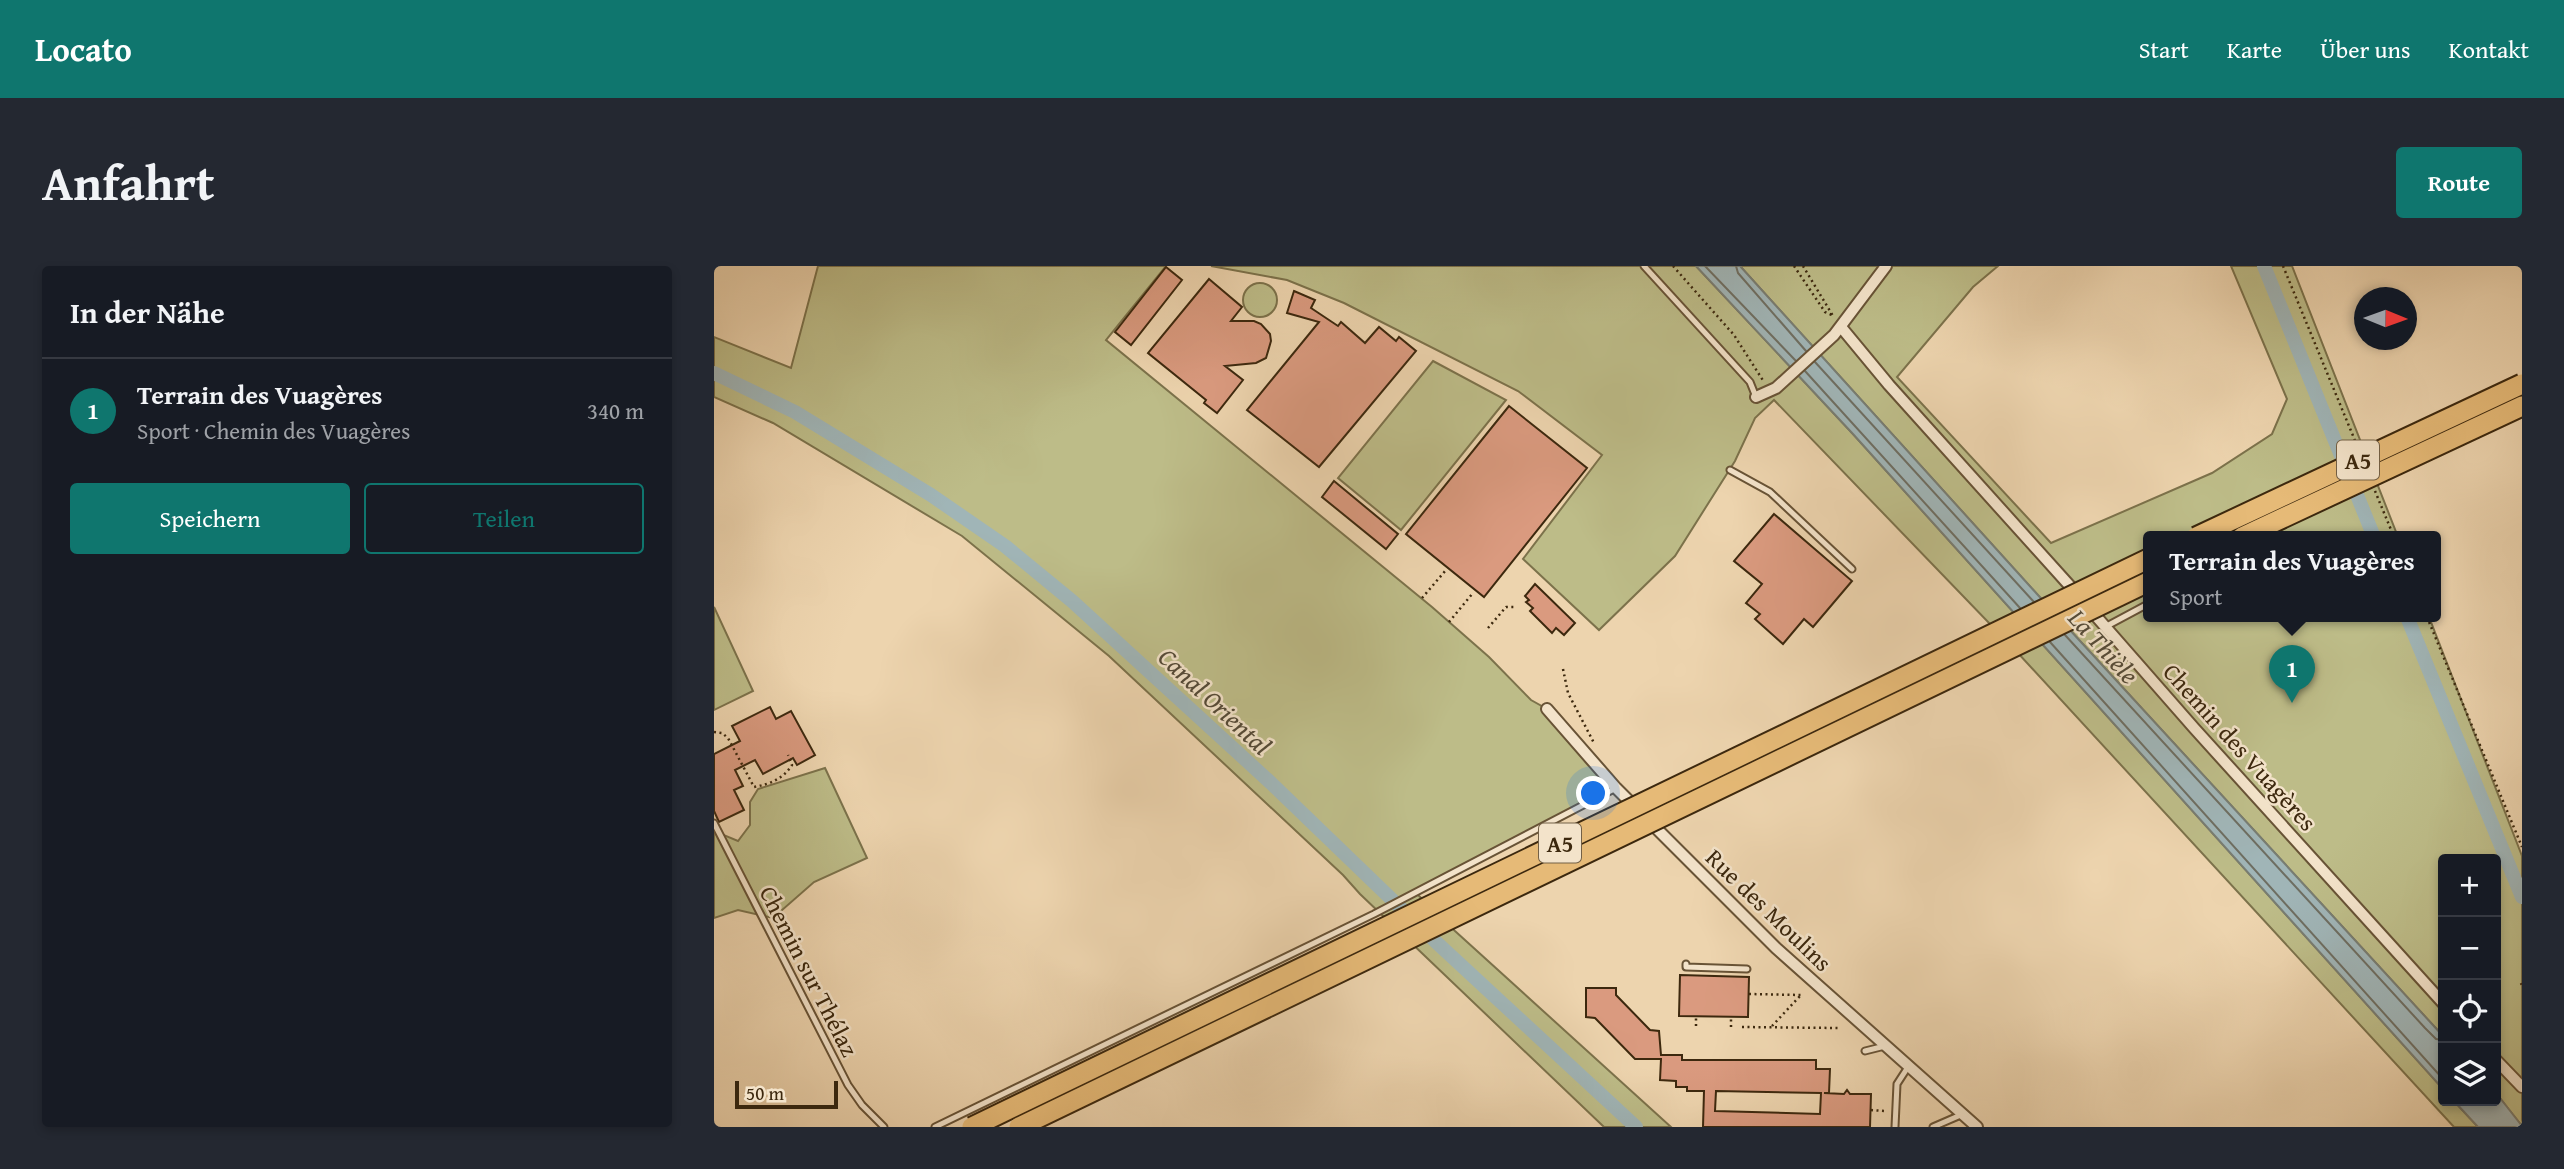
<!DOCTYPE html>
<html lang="de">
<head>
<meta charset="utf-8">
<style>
	body { margin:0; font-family:"Gentium Book Plus",serif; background:#242831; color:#f1f3f6 }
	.controls { position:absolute; right:21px; bottom:21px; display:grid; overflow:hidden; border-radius:7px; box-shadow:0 4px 10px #0003 }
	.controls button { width:63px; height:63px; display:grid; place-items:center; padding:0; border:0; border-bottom:2px solid #363941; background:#171b24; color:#f1f3f6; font:35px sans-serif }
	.compass { position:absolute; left:1640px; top:21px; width:63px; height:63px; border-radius:50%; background:#171b24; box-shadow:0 4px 10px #0003; rotate:91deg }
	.scale { position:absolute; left:21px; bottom:18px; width:103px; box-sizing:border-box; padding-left:7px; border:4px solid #3c280e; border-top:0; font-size:19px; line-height:24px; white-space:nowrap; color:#3c280e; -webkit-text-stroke:5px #f3e3ca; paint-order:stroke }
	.you { position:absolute; left:880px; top:528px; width:24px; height:24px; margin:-18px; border:5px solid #fff; border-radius:50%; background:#1a73e8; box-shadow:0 0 0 10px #1a73e833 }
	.badge { display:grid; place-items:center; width:46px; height:46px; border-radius:50%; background:#0f766e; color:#fff; font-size:23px; font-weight:700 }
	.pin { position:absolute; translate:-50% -58px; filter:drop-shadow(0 2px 4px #0008) }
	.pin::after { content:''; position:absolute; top:37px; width:24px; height:21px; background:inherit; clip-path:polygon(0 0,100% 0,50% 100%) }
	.popup { position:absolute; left:1429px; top:265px; width:298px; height:91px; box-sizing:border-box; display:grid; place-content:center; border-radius:7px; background:#171b24; filter:drop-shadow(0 2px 5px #0005); font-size:23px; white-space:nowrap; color:#9ea1a6 }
	.popup b { font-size:26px; color:#f1f3f6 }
	.popup::after { content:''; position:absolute; left:50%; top:100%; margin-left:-14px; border:14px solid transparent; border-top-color:#171b24 }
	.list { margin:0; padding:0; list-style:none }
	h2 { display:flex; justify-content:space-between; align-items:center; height:91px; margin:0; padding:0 28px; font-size:30px }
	h2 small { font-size:23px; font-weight:400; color:#9ea1a6 }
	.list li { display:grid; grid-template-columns:46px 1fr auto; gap:21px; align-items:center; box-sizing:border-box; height:105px; padding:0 28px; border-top:2px solid #363941 }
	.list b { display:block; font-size:26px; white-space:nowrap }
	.list p { margin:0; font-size:23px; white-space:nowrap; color:#9ea1a6 }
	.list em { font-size:23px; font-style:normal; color:#9ea1a6 }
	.actions { display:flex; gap:14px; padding:21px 28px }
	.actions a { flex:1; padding:16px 0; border:2px solid #0f766e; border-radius:7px; text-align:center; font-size:24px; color:#0f766e }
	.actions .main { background:#0f766e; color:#fff }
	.icon { flex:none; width:38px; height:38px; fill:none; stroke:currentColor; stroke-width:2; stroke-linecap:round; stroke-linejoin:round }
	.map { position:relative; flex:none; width:1808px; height:861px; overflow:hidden; border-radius:7px }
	header { display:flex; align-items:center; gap:42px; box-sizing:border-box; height:98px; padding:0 35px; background:#0f766e; color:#fff }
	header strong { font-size:33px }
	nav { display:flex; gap:38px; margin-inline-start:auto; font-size:24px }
	.intro { display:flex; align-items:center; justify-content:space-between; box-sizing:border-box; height:168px; padding:0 42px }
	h1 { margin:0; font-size:49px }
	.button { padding:18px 32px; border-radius:7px; background:#0f766e; color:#fff; font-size:24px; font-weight:700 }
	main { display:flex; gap:42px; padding:0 42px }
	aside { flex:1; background:#171b24; border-radius:7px; box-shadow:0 4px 10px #0003 }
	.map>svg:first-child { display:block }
</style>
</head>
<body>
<header>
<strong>Locato</strong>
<nav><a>Start</a><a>Karte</a><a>Über uns</a><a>Kontakt</a></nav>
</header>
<div class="intro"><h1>Anfahrt</h1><a class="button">Route</a></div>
<main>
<aside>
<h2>In der Nähe<small></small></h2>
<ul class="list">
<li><span class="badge">1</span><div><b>Terrain des Vuagères</b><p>Sport · Chemin des Vuagères</p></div><em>340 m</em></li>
</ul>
<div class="actions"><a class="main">Speichern</a><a>Teilen</a></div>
</aside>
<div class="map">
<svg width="1808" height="861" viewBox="0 0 1808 861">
	<rect width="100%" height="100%" fill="#edd4ae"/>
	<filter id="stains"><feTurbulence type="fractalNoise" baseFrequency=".00286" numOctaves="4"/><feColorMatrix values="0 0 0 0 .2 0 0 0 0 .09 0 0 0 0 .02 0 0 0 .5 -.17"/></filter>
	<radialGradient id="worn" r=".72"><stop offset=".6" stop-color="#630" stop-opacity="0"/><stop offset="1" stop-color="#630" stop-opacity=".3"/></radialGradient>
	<!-- green -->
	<path fill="#bdbc88" stroke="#7c724b" stroke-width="2" d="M104,0H452L392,74L718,341L775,391L817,434L833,443L902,522L702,627L741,665L957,861H890L646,628L629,609L395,390L248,270L59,157L0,131V71L77,102Z
		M497,0H982L1139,168L1729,823V835H1740L1764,861H1740L1303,386L1060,134L1041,152L1021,195L961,290L885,364L809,293L888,189L804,125L630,37L573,14Z
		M1026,0H1284L1259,21L1183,111L1337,277L1498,207L1558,168L1573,133L1517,0H1578L1684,271H1434V351H1715L1808,590V860L1782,827V593H1729V770L1332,338Z
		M529 34a17 17 0 1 1 34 0a17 17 0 1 1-34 0Z
		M719,95L792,134L687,264L624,212Z
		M0,341L39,425L0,444Z
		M111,502L153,592L100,616L59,652L24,644L0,652V565L24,575L36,559V536L44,523Z"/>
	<!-- water -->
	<path fill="#a0b5b7" stroke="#787d73" stroke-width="2" d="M982,0H1026L1332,338L1729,770V823L1139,168Z
		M1782,827L1808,860V861H1764L1740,835H1782Z"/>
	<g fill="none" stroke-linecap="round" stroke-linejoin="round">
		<!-- shore -->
		<path stroke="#6e6e62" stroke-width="2" d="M991,0L1082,95
			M1022,0L1024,7L1092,85
			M1101,96L1320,336
			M1091,105L1306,342
			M1351,369L1711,762L1722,773L1729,774
			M1336,376L1729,813"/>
		<!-- canal -->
		<path stroke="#a0b5b7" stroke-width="14" d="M1550,0L1660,271
			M0,107L81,146L217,229L291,280L358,335L557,517L722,676L922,861
			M1693,351L1808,631"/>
	</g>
	<!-- building -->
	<path fill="#da9a7f" stroke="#3c280e" stroke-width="2" fill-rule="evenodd" d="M452,1L468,14L417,79L401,66Z
		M495,13L528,41L517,55H540L547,58L556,68L557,75L552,92L542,97L511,100L529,114L503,147L490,137L492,134L434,87Z
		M580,25L601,34L597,42L624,60L627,56L651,77L665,61L682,75L685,71L702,85L605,201L533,144L605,56L573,47Z
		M795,140L873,202L770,331L692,268Z
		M620,215L684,268L672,283L608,231Z
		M1060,248L1138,315L1099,361L1090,353L1069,378L1041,353L1046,348L1032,337L1048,318L1020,295Z
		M821,318L861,357L850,369L842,362L838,367L816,345L819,342L812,336L815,334L811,330Z
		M56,441L62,453L77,445L101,489L83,499L79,492L49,508L41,494L21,504L29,520L20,524L30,544L5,556L0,545V488L26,475L18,460Z
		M966,709L1035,711L1034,751L965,750Z
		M872,722H902V729L936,764L945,765L947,789H968V794H1102V803H1116L1115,827H1110L1130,828L1133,824L1136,828H1157L1156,861H989L990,825H973V821H962V815L946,814L947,793H921L881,752L872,751ZM1002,825L1107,827L1106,848L1001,845Z"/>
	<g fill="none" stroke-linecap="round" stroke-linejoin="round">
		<defs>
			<path id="lane" d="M930,0L1036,116L1042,131
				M1016,204L1056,226L1138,303
				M1391,361L1434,338
				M0,557L134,819L148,839L170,861
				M972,698V701L1033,703
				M1151,785L1171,780
				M221,861L660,648L902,522
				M1181,861L1183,818L1194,801
				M1219,861L1249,848"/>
			<path id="street" d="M1127,61L1175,119L1364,329
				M1042,131L1062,122L1120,69L1172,0
				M1374,341L1480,462L1729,737
				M833,443L902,522L1062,682L1263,861
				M1782,794L1808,821"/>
		</defs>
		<!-- lane casing -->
		<use href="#lane" stroke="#685336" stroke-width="9"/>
		<!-- street casing -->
		<use href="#street" stroke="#685336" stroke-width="14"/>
		<!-- path -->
		<path stroke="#3c280e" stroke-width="2.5" stroke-dasharray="2 3.5" stroke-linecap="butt" d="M959,0L1020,69L1050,116
			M1080,0L1111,46L1118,49
			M1089,0L1119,50
			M1569,0L1642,177
			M1661,225L1680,271
			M708,332L732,304
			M1713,351L1808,581
			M735,356L759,327
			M774,362L792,341H800
			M849,403L854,427L880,477
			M0,466L8,467L14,472L40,521C56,518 69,513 78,499L74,489
			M1807,717L1808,720
			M1035,728L1087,729
			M982,760V750
			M1058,760L1087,729
			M1017,761V750
			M1028,761L1124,762
			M1157,844L1171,845"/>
		<!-- lane -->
		<use href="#lane" stroke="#f3e3ca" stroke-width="5"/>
		<!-- street -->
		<use href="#street" stroke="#f3e3ca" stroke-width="10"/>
		<defs>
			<path id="highway-bridge" d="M1482,271L1808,118
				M1528,271L1808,140
				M258,861L1434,293
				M305,861L1434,316"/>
		</defs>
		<!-- highway-bridge casing -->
		<use href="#highway-bridge" stroke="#3c280e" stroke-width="23" stroke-linecap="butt"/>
		<!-- highway-bridge -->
		<use href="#highway-bridge" stroke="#e6ba77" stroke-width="19"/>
	</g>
	<g text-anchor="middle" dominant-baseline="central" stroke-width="5" stroke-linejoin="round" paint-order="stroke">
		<!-- shield labels -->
		<g fill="#f3e3ca" stroke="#736046" stroke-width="2">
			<rect x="1623" y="174.5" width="42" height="39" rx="5"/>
			<rect x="825" y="557.5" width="42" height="39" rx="5"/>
		</g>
		<g font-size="23" font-weight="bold" fill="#3c280e">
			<text x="1644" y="194">A5</text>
			<text x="846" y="577">A5</text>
		</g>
		<!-- street labels -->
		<g font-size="24" fill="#3c280e" stroke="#f3e3ca">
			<text transform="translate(1526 481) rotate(48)">Chemin des Vuagères</text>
			<text transform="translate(1055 644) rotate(44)">Rue des Moulins</text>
			<text transform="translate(95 705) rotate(63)">Chemin sur Thélaz</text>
		</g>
		<!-- water labels -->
		<g font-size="26" font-style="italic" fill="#554b38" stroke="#f3e3ca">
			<text transform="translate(1390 380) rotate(48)">La Thièle</text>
			<text transform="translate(501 435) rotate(43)">Canal Oriental</text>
		</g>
	</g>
	<rect width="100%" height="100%" filter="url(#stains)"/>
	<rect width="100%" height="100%" fill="url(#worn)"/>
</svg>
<div class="controls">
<button>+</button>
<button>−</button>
<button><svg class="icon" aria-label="locate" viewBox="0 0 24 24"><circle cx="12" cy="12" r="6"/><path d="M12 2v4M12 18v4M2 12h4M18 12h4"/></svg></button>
<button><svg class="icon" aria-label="layers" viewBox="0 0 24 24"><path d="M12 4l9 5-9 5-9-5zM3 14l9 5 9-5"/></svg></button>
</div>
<svg class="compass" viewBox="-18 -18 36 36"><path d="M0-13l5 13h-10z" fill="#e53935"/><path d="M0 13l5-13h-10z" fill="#9ea1a6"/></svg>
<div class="scale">50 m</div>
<div class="you"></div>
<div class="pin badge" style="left:1578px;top:437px">1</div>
<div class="popup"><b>Terrain des Vuagères</b>Sport</div>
</div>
</main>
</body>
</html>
